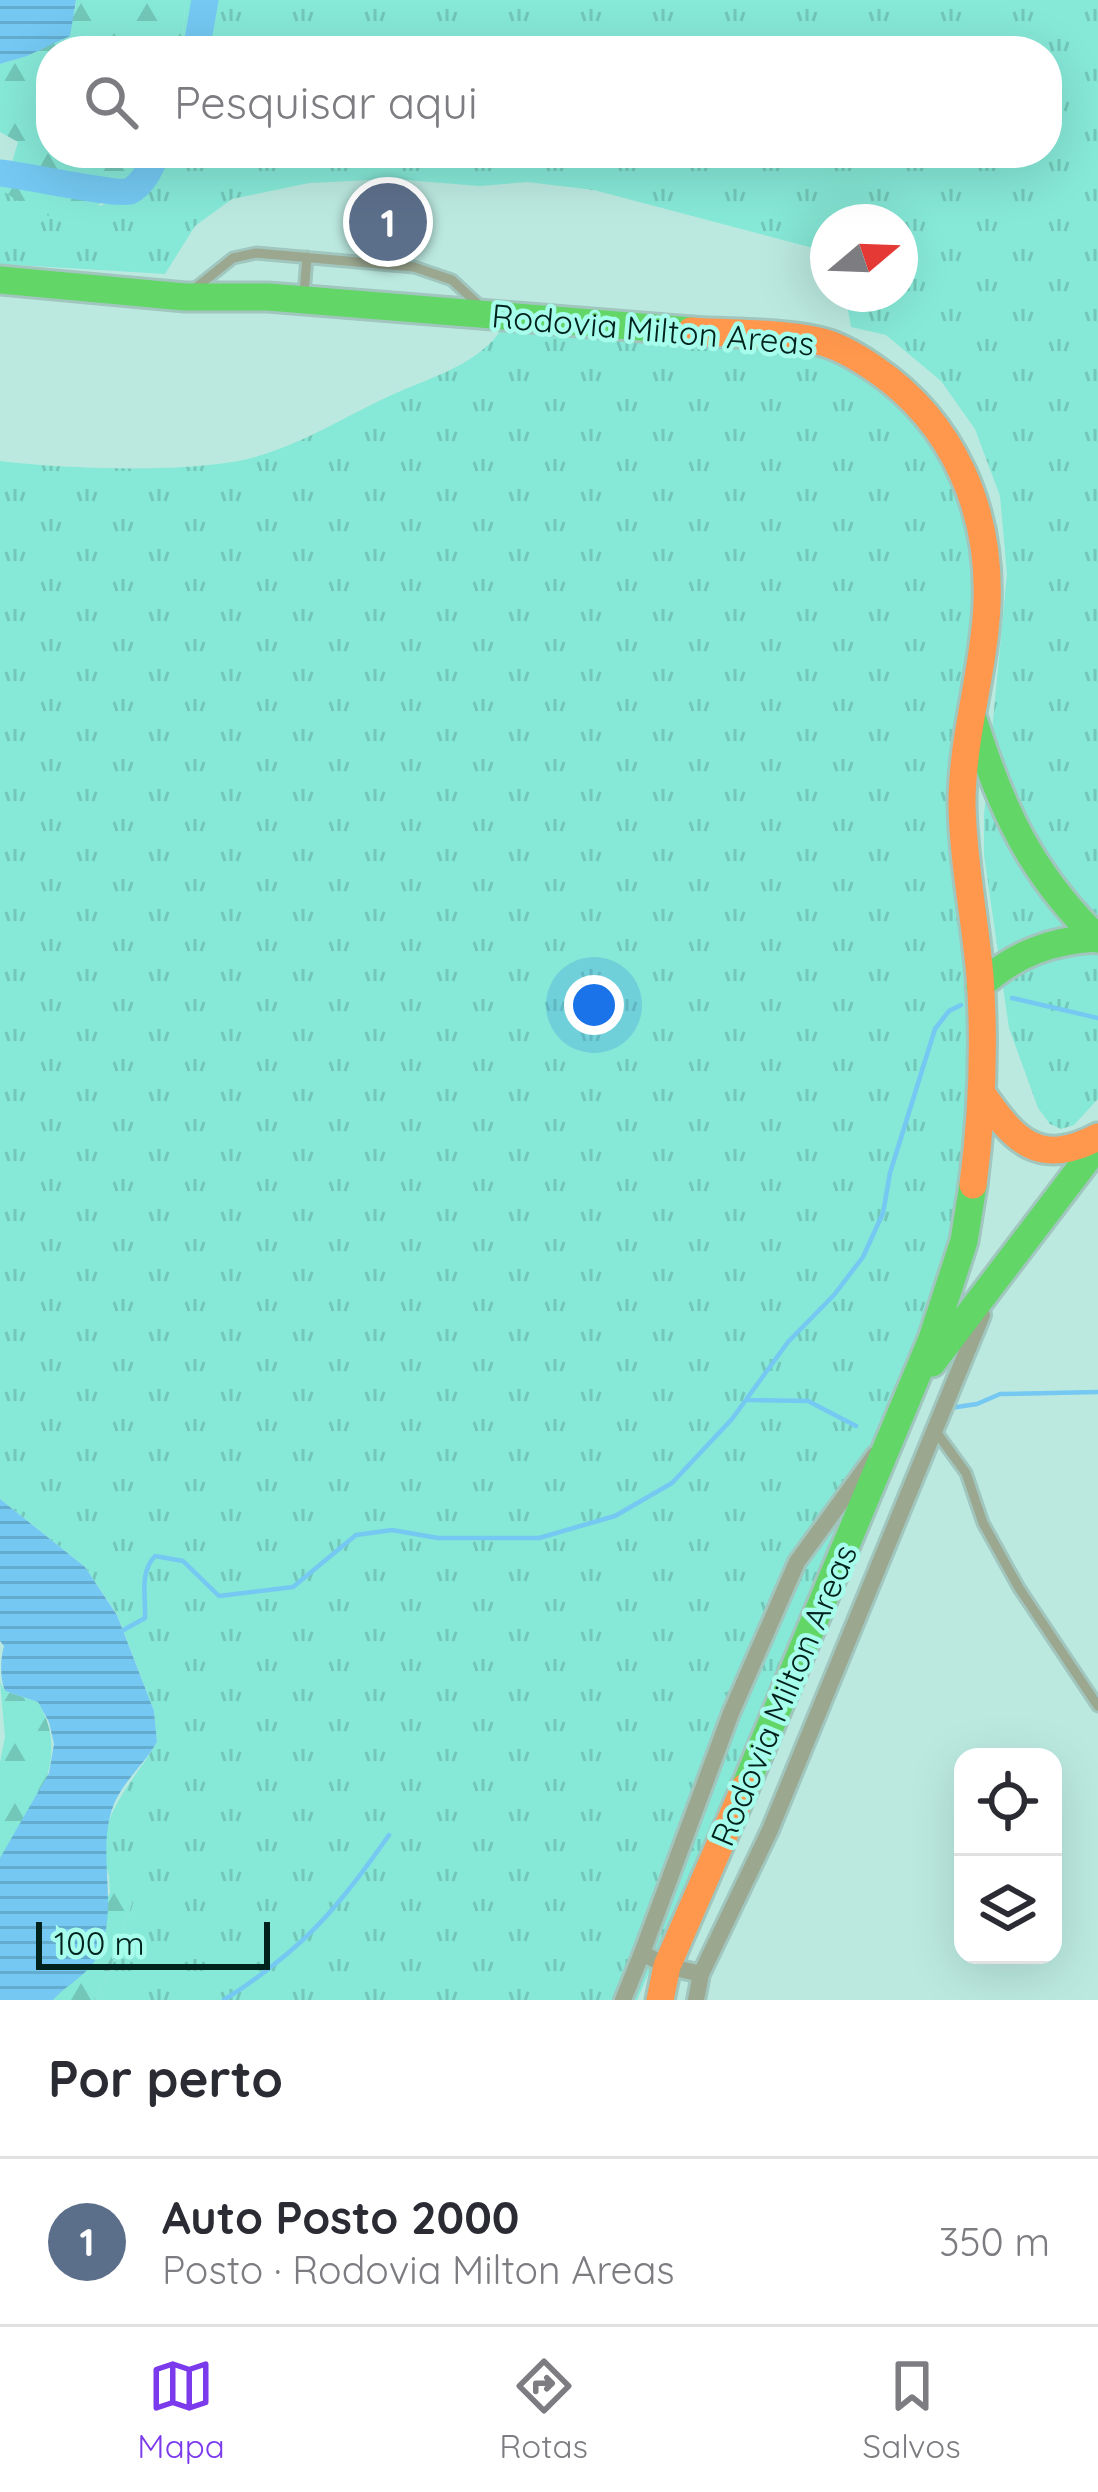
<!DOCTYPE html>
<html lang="pt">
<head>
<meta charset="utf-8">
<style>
	body { margin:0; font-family:Quicksand,sans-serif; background:#f7f7f7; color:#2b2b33 }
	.controls { position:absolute; right:36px; bottom:36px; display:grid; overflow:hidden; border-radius:24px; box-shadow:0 12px 48px #0002 }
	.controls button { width:108px; height:108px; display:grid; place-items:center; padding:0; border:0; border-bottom:3px solid #e1e1e2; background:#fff; color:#2b2b33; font:60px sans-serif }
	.compass { position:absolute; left:810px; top:204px; width:108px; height:108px; border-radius:50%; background:#fff; box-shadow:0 12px 48px #0002; rotate:71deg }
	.scale { position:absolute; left:36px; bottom:30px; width:234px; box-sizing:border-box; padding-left:12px; border:6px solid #00221c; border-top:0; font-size:33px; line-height:42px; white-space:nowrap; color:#00221c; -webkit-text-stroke:9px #a7fdeb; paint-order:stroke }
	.you { position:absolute; left:594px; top:1005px; width:42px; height:42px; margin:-30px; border:9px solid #fff; border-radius:50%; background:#1a73e8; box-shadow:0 0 0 18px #1a73e833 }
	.badge { display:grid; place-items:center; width:78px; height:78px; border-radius:50%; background:#7c3aed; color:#fff; font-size:39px; font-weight:700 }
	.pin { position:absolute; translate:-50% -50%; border:6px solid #fff; box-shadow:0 3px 12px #0006 }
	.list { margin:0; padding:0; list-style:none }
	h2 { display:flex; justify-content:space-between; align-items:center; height:156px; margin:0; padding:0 48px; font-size:51px }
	h2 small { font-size:39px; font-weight:400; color:#7c7c81 }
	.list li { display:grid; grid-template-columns:78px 1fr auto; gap:36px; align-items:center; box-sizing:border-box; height:168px; padding:0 48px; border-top:3px solid #e1e1e2 }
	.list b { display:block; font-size:45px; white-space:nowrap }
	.list p { margin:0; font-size:39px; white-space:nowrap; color:#7c7c81 }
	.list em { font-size:39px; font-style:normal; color:#7c7c81 }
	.icon { flex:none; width:66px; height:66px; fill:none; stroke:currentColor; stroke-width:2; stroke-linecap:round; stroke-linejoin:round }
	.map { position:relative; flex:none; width:1098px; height:2000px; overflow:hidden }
	.search { position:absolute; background:#fff; box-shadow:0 12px 48px #0002; left:36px; right:36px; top:36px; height:132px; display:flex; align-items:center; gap:30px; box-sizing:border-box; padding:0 42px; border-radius:48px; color:#7c7c81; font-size:45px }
	.sheet { height:324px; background:#fff }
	nav { display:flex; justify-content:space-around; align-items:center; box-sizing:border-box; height:168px; border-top:3px solid #e1e1e2; background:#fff; font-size:33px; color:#7c7c81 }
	nav a { display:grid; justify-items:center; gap:6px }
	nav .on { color:#7c3aed }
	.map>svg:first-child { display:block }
</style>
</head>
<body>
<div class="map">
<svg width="1098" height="2000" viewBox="0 0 1098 2000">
	<defs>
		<pattern id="grass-tufts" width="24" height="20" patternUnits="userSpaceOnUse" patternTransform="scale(3)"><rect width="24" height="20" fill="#86e8d7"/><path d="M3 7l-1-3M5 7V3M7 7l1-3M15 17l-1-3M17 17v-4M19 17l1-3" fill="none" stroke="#72c7b8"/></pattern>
		<pattern id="forest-firs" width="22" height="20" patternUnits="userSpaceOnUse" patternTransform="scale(3)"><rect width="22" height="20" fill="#86e8d7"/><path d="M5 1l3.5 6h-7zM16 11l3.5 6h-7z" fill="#72c7b8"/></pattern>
		<pattern id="water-rules" width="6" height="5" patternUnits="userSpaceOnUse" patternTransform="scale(3)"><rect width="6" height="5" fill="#74c8f2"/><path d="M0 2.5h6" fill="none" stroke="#63accf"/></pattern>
	</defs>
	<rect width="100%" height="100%" fill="#bbe9e0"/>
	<!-- grass -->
	<path fill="url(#grass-tufts)" d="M186,0H1098V1099L1074,1125L1061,1129L1050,1124L1038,1108L1009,1028L984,855V815L1007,574L1000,496L975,429L941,381L886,335L851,327L845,294H900V222H828V252L594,190L527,182L480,186L393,179L309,183L232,199L195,226L165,274L0,264V189L41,213L103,205L142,153H1047V51H181Z
		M503,327L801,348L852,368L909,410L941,449L965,504L975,552L966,972L975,1093L957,1243L798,1631L637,2000H94L108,1975L132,1903C125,1894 112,1883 108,1873C91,1819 134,1783 157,1742L154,1711L117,1614L85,1567L0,1499V461C62,469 197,474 255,457C305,443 349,414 396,393C433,377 481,363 503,327Z"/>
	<!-- forest -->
	<path fill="url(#forest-firs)" d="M76,0H186L181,51H51V153H142C120,190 91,227 42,214C28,210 13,197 0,189V180L7,179L18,142L0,132V64C34,55 74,41 76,0Z
		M0,1682L5,1691L38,1702C73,1762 33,1806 0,1858V1762L5,1737Z
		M109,1875L132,1903L108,1975L94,2000H53L110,1893Z"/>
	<!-- water -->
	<path fill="url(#water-rules)" d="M0,0H76L70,36L27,56L0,64Z
		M0,1499L85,1567L117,1615L154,1711L157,1742C145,1763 123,1782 114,1804C95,1851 120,1905 99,1953C90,1974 67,1984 53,2000H0V1858L49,1773L54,1744L49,1722L38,1702L5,1691C0,1679 0,1659 4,1646L0,1641Z"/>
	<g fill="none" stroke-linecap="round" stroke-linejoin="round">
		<!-- stream -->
		<path stroke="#74c8f2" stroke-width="4.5" d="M1012,998L1098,1018
			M748,1400L808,1401L856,1426
			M950,1408L977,1404L1000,1394L1098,1392
			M120,1632L145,1618C146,1597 139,1573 155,1556L183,1561L219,1596L293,1587L356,1535L392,1530L438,1538H539L615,1516L672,1483L732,1419L788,1342L834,1295L863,1257L883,1213L890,1173L935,1029L949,1011L961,1005
			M224,2000C302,1950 337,1910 389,1835"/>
		<!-- river -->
		<path stroke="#74c8f2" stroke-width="27" d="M196,51L205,0
			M0,173C22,175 119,196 130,191C144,184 151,166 157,153"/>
		<defs>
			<path id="lane" d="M198,286L233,258L256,253L414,267L452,280L481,307
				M304,294L307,257
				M934,1429L966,1473L983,1523L1019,1588L1098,1706"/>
			<path id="street" d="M701,1974L667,1966L642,1953L731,1713L797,1562L875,1455
				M623,2000L642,1953
				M696,2000L701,1974L770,1830L982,1315"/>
			<path id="fast" d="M0,280L185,297H268L691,331
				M974,722C1002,811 1031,873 1098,939
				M980,986C1014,954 1052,940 1098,938
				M932,1363L1098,1145
				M745,1787L932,1339L964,1241L973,1185"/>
			<path id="slow" d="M691,331C732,334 778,332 818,341C838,345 859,358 875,369C954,423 991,511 987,605C984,672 962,736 962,804C963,862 975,919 980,976C985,1046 982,1116 973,1185
				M981,1092C1014,1141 1039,1168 1098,1137
				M660,2000L667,1966L745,1787"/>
		</defs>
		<!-- lane casing -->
		<use href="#lane" stroke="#a0c6be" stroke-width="15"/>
		<!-- street casing -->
		<use href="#street" stroke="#a0c6be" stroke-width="22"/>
		<!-- fast casing -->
		<use href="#fast" stroke="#a0c6be" stroke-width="33"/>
		<!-- slow casing -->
		<use href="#slow" stroke="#a0c6be" stroke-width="33"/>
		<!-- lane -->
		<use href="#lane" stroke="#9ba78f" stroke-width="9"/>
		<!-- street -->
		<use href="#street" stroke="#9ba78f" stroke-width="16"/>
		<!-- fast -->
		<use href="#fast" stroke="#63d668" stroke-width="27"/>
		<!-- slow -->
		<use href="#slow" stroke="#ff974d" stroke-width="27"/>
	</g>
	<g text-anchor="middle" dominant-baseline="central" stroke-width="9" stroke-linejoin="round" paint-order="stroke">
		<!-- street labels -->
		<g font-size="33" fill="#00221c" stroke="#a7fdeb">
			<text transform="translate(653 329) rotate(5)">Rodovia Milton Areas</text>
			<text transform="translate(783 1695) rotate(-67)">Rodovia Milton Areas</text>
		</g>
	</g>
</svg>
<div class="controls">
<button><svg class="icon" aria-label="locate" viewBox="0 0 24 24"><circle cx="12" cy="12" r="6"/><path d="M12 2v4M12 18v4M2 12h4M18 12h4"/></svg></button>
<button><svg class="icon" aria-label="layers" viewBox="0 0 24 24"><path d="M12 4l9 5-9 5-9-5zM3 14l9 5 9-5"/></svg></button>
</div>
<svg class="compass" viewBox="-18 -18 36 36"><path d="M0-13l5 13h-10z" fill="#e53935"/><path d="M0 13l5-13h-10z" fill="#7c7c81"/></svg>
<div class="scale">100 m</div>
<div class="you"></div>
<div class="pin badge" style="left:388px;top:222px;background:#5c6f8a">1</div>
<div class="search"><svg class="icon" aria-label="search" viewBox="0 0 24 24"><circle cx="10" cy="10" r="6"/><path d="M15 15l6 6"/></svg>Pesquisar aqui</div>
</div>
<section class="sheet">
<h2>Por perto<small></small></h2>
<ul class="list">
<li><span class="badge" style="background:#5c6f8a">1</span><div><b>Auto Posto 2000</b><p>Posto · Rodovia Milton Areas</p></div><em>350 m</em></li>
</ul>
</section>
<nav>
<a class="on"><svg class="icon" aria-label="map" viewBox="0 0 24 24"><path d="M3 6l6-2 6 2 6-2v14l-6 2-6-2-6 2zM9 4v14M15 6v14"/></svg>Mapa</a>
<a><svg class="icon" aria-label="directions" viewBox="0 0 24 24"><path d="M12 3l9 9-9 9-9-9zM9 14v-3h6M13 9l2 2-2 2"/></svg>Rotas</a>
<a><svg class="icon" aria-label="saved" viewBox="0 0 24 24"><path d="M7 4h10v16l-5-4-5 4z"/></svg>Salvos</a>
</nav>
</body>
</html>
